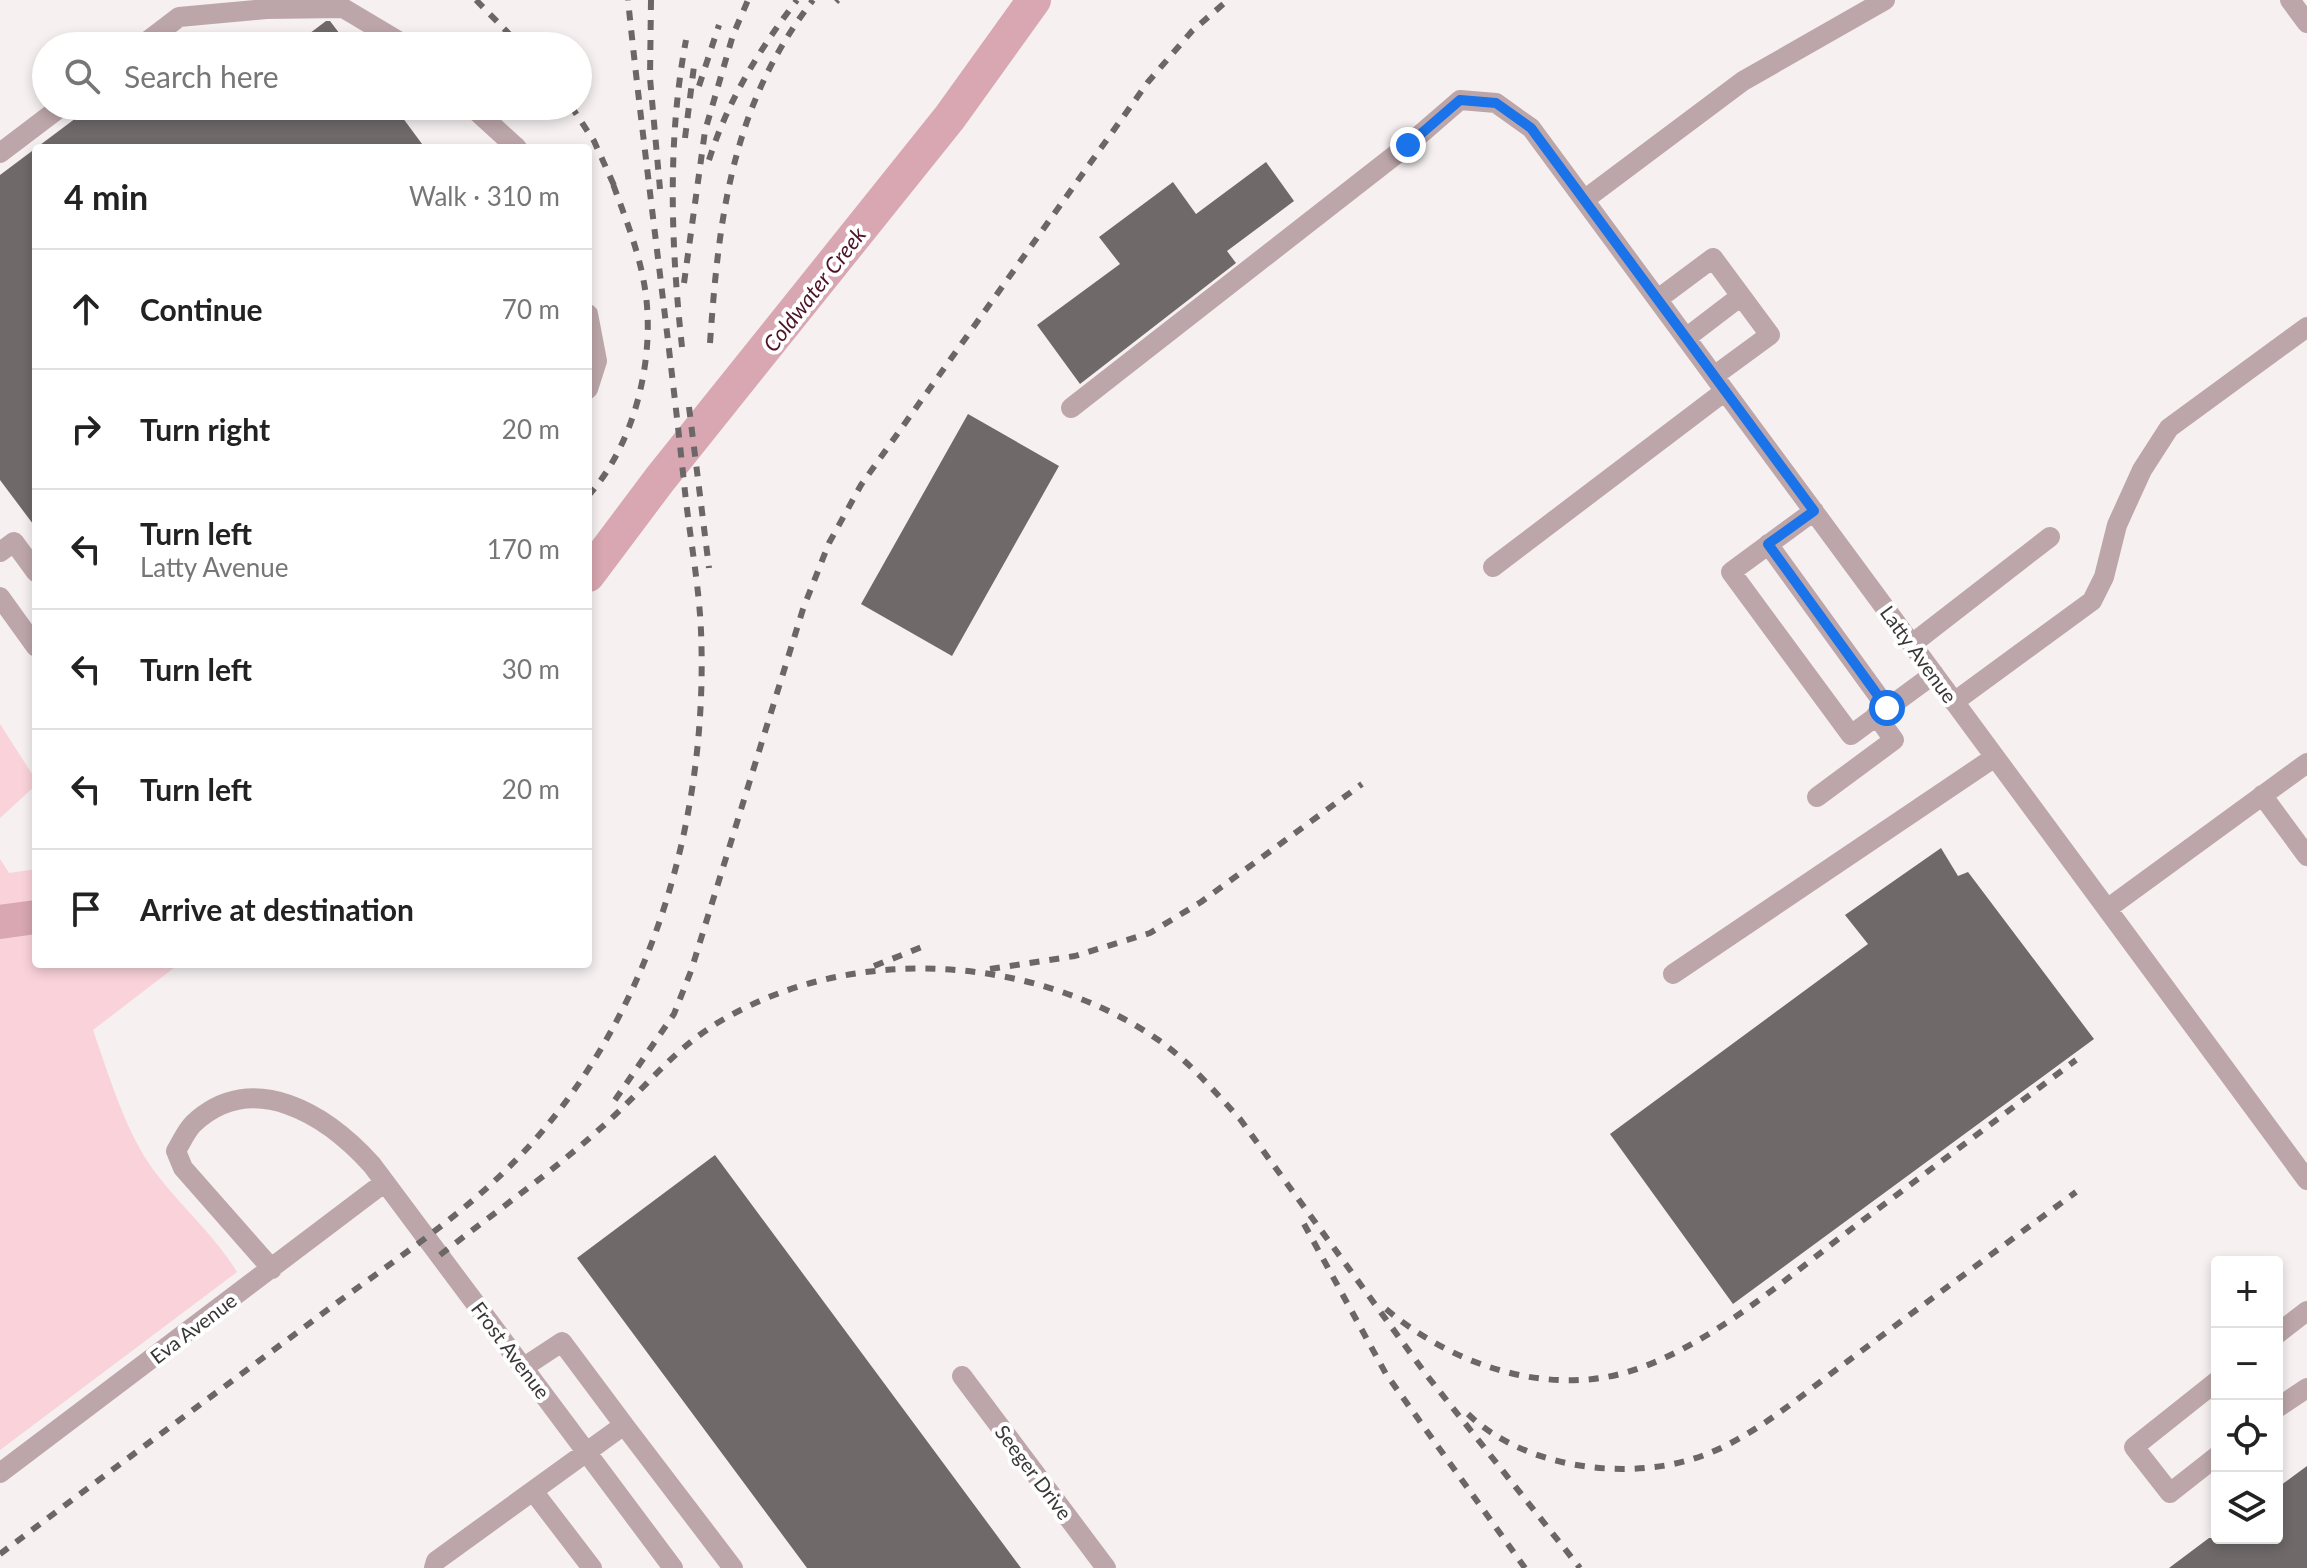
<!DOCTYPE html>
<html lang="en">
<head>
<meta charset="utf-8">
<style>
	body { margin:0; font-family:Lato,sans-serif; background:#f2f2f2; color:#222 }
	.controls { position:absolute; right:24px; bottom:24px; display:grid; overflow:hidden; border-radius:8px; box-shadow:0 4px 12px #0003 }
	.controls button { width:72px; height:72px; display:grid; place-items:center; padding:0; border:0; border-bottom:2px solid #e0e0e0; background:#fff; color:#222; font:40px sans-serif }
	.stop { position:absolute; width:24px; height:24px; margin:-18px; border:6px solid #1a73e8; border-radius:50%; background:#fff }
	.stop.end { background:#1a73e8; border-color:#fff; box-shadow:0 2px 8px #0008 }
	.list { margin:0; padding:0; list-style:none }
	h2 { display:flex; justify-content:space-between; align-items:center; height:104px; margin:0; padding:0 32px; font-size:34px }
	h2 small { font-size:26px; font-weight:400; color:#767676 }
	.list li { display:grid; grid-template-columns:52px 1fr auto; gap:24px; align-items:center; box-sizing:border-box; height:120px; padding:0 32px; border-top:2px solid #e0e0e0 }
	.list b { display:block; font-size:30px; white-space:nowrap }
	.list p { margin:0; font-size:26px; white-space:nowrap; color:#767676 }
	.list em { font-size:26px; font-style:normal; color:#767676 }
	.icon { flex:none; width:44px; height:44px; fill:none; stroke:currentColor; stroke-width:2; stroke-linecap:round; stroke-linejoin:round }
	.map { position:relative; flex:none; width:2307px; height:1568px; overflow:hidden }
	.search { position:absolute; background:#fff; box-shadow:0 4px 12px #0003; left:32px; top:32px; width:560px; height:88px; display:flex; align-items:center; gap:20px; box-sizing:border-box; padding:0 28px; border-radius:44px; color:#767676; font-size:30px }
	.panel { position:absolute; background:#fff; box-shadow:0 4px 12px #0003; left:32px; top:144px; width:560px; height:824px; border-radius:8px }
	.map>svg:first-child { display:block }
</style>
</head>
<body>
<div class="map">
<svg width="2307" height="1568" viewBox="0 0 2307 1568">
	<rect width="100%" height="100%" fill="#f6f0f1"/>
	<!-- green -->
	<path fill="#fad2da" d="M0,724L36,780V785L0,818Z
		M0,859L9,873L36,869V909L0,914Z
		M36,931V964H179L93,1030C108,1073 121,1117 144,1156C170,1198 211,1229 237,1272L0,1450V936Z"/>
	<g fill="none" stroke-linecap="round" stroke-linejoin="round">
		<!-- river -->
		<path stroke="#d8a7b1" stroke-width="34" d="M588,575L660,479L950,117L1034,0
			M0,922L36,917"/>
	</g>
	<!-- building -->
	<path fill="#6f696a" d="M326,21H330L349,46H293Z
		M92,106H394L425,148H36Z
		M36,148V528L0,480V175Z
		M1266,162L1294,201L1227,251L1236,263L1080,384L1037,325L1120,264L1099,237L1173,182L1196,214Z
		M968,414L1059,466L952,656L861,604Z
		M1941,848L1958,876L1968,872L2094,1039L1733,1304L1610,1134L1868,944L1845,915Z
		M715,1155L1021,1568H807L577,1258Z
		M2307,1466V1568H2169L2209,1538H2277V1488Z"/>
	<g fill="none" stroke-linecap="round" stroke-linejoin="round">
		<!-- minor -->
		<path stroke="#bca6aa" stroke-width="20" d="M2290,0L2307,23
			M141,46L179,17L266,9L343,8L407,46
			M471,106L517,148
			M0,153L62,106
			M1584,200L1743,81L1885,0
			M1658,299L1713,258L1770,335L1714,376
			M588,314L597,361L588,389
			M1686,338L1741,296
			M1071,408L1408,145L1460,100L1496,103L1531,128L2307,1180
			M1814,511L1731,572L1851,735L1934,674
			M1768,544L1887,708
			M0,552L14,542L36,572
			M1493,567L1725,391
			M0,597L36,647
			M1912,644L2050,537
			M1954,702L2092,601L2104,577L2117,525L2142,470L2169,428L2307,327
			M2262,795L2307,856
			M1817,797L1894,740L1876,715
			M2107,909L2307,763
			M1673,974L1995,757
			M272,1269L183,1168L176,1151C181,1143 186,1131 193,1124C253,1067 328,1116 372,1165L673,1568
			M2277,1334L2307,1311
			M524,1367L562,1342L624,1425
			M962,1376L1106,1568
			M2217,1381L2134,1447L2170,1493L2217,1456
			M2277,1408L2307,1388
			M0,1473L385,1182
			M533,1491L592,1568
			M434,1568L436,1561L624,1425L733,1568"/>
		<!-- rail -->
		<path stroke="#6b6768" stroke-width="6" stroke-dasharray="10 10" stroke-linecap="butt" d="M476,0L521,46
			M651,0L650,78L660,189
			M836,2L838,0
			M699,86L719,25
			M571,106L594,141L617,192
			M685,138L694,66
			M709,160C728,100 759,50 797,0
			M684,283L705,131L733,35L748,0
			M710,343C719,215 732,105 813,0
			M682,347C671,246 667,140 686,40
			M689,407L709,568
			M588,496C636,443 657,353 644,283C638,249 625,217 613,184
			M874,966L927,945
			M990,969L1075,956L1150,933L1201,902L1362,784
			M615,1100L674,1014L691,971L803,609L829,543L861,485L1148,82L1192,31L1228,0
			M1304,1224L1386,1374L1525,1568
			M440,1255C499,1209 561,1166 615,1115C651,1081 676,1048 719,1022C850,943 1032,954 1157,1039C1189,1061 1214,1091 1240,1119L1425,1373L1580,1568
			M1386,1309C1442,1356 1518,1387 1593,1379C1687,1369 1784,1279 1858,1224C1931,1169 2003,1115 2076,1060
			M1468,1414C1526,1470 1634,1483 1707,1454C1758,1434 1804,1393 1848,1361C1924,1304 2000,1248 2076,1192
			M0,1554C109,1472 220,1390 330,1308C389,1264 453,1222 506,1170C647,1033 709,825 701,631C699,585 690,538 685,492C668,328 645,164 628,0"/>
	</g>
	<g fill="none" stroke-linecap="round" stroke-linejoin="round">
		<!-- route -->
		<path stroke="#1a73e8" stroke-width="10" d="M1408,145L1460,100L1496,103L1531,128L1814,511L1768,544L1887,708"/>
	</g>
	<g text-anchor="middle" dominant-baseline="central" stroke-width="8" stroke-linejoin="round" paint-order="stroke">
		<!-- street labels -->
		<g font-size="20" fill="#393637" stroke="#fff">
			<text transform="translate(1919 654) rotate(54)">Latty Avenue</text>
			<text transform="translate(193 1328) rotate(-37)">Eva Avenue</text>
			<text transform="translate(511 1350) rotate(53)">Frost Avenue</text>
			<text transform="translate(1034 1472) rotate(53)">Seeger Drive</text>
		</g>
		<!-- water labels -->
		<g font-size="22" font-style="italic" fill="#4e1327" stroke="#fff">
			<text transform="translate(814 289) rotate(-52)">Coldwater Creek</text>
		</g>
	</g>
</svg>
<div class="controls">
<button>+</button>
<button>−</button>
<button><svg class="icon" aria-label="locate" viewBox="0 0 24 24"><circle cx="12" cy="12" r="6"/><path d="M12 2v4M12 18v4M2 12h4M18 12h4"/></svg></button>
<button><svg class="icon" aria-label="layers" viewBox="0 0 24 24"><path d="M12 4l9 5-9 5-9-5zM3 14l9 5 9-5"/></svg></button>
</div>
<div class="stop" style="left:1887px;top:708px"></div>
<div class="stop end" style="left:1408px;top:145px"></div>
<div class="search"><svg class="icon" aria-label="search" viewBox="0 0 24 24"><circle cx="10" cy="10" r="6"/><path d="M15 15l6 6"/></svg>Search here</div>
<section class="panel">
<h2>4 min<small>Walk · 310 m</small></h2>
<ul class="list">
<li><svg class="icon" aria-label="ahead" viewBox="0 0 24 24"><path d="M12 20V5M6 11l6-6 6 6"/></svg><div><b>Continue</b></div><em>70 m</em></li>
<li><svg class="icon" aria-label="right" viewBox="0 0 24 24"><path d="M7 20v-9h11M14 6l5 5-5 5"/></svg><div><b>Turn right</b></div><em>20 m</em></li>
<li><svg class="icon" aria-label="left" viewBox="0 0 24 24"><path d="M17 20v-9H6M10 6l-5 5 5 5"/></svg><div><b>Turn left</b><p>Latty Avenue</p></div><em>170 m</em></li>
<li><svg class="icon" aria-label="left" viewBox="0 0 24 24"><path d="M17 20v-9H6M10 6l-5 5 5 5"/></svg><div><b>Turn left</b></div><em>30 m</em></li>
<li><svg class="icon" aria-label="left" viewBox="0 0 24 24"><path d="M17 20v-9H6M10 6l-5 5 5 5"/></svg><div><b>Turn left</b></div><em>20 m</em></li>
<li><svg class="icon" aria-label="arrive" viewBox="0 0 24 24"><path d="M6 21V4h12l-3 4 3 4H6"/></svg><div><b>Arrive at destination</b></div></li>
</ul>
</section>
</div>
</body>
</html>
